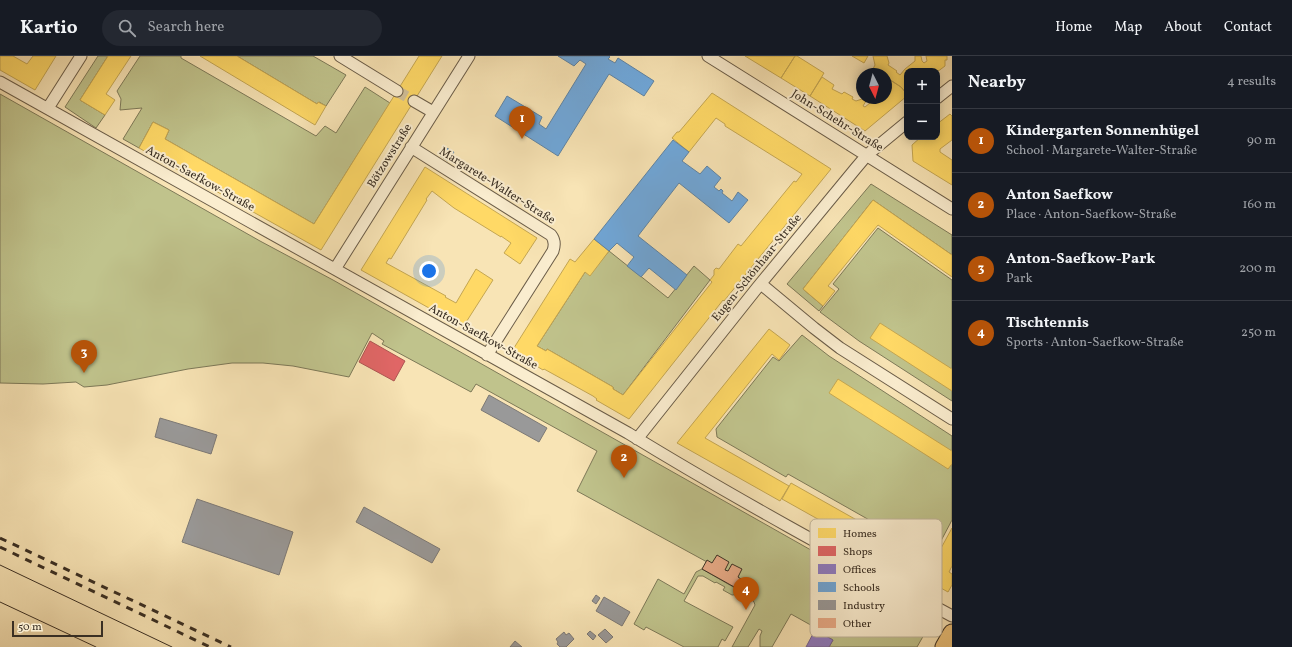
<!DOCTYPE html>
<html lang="en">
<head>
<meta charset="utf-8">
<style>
	body { margin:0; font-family:Vollkorn,serif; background:#242831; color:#f1f3f6 }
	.controls { position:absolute; right:12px; top:12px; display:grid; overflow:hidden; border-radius:8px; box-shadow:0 2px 10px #0003 }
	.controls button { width:36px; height:36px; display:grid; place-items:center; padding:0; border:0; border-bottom:1px solid #363941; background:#171b24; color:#f1f3f6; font:20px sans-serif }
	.compass { position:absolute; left:856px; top:12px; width:36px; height:36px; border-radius:50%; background:#171b24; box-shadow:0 2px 10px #0003; rotate:174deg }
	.scale { position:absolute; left:12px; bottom:10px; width:91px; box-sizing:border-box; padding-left:4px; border:2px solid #3a2f23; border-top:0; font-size:11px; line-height:14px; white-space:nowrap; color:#3a2f23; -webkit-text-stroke:3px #faedcf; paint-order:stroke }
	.you { position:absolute; left:429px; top:215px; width:14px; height:14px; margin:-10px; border:3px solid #fff; border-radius:50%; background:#1a73e8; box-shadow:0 0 0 6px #1a73e833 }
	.badge { display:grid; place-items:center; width:26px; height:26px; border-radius:50%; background:#b45309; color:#fff; font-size:13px; font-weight:700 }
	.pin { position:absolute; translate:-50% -33px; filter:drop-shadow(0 1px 2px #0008) }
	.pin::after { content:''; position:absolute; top:21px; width:14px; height:12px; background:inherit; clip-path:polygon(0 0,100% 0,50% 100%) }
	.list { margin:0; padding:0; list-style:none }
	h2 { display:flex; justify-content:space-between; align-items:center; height:52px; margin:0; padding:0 16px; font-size:17px }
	h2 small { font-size:13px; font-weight:400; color:#9ea1a6 }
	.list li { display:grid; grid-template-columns:26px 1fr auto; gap:12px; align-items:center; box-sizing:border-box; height:64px; padding:0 16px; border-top:1px solid #363941 }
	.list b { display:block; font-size:15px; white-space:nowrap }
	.list p { margin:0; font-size:13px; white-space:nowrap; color:#9ea1a6 }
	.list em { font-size:13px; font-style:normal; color:#9ea1a6 }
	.icon { flex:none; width:22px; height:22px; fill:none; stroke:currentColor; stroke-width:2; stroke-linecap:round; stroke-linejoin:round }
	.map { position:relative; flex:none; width:952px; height:591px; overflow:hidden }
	header { display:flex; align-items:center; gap:24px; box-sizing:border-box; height:56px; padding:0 20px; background:#171b24; border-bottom:1px solid #363941 }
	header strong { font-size:19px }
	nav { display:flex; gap:22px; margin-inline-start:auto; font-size:14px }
	.search { width:280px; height:36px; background:#242831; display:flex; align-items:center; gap:10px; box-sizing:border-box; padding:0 14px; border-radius:22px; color:#9ea1a6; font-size:15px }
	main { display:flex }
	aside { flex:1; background:#171b24 }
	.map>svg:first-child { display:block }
</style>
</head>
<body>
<header>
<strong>Kartio</strong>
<div class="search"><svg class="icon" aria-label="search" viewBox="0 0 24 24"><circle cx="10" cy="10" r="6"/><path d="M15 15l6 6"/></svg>Search here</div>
<nav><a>Home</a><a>Map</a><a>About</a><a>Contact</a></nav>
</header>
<main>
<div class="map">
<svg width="952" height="591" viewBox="0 0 952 591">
	<rect width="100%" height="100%" fill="#f8e4b5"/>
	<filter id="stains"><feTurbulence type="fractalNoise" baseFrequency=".005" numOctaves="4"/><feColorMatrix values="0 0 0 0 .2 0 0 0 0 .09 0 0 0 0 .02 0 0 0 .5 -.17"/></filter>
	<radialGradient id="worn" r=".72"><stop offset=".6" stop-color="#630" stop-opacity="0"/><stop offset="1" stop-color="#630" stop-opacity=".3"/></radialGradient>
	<!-- green -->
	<path fill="#c0c38c" stroke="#7d7958" d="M98,0H108L80,44L105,59L96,72L65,51Z
		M140,0H181V2L316,80L325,70L336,77L365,31L390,47L314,168L165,83L169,74L153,66L139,92L123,83L142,52L120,54L121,43L117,35Z
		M237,0H313L346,19L326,50L319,46L317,48Z
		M0,38L260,185L333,224L933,563L917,591H829L833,584L815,574L816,572L791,558L772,591H760V580L762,575L759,573L748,591H732L755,549L754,546L750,541L755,532L747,528L741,538L732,539L723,534L725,531L716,526L715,527L703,520H698L684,545L733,571L725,585L722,583L718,591H684L646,571L644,574L634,568L658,523L684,538L696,516L702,513L735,532L740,524L577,435L597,395L476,328L471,336L382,288L384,285L372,277L349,321L293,310L263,307H232L188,313L107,329L84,331L76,326L43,328L0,327Z
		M871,128L952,179V199L873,144L803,233L823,250L819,255L787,228Z
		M878,172L952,224V345L859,285L820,256L839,233L833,228Z
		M609,195L668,242L694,210L710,224L623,339L613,333V331L547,293L546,295L537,290L585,216L600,206Z
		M802,279L829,300L952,380V464L933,500L788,418L786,421L717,381L716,373L773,301L779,305Z"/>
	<!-- homes -->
	<path fill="#ffd966" stroke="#c4a652" d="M0,0H13L27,8L33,0H56L35,34L0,14Z
		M108,0H131L106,38L115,44L105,59L80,44Z
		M200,0H237L317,48L318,46L326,50L315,69Z
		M419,0H442L321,194L139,92L153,66L169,74L165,83L314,168Z
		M745,0H795L781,22Z
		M795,0H797L824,17L810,40L781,22Z
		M852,0H868L864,7Z
		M873,0H887L889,7L888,9L897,15L896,16L900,19L905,13L915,5V0H921L922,5L924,7L927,5L926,0H947V4H945V10L937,16V15H907V38L901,31L886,21V18H881L873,13L875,9Z
		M822,21L834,29L832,33L842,38L844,36L853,41L852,43L856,45L862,43L866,45L863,50L865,51L875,43L874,42H886L887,22L901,31L907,38V40L865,75L810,40Z
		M712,37L831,113L724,245L723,244L716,253L629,363L596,344L597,343L593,340L544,313L543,314L512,295L570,203L575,206L594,183L609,195L590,220L585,216L537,290L546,295L547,293L613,331V333L623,339L712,226L710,224L714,219V214L716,212L719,213L738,188L741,190L794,125L796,126L802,118L725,70V68L716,62L689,96L672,82L677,76H679Z
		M950,58L952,60V84L940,93V96L952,104V129L913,105L912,89L921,81H937V68Z
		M425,111L537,182L520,208L504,197L511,187L501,180V181L454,152L432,135L426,143L427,144L391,203L389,202L386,207L446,240L445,241L456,247L476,213L493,224L463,271L361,214Z
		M873,144L952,199V221L878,169L828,230L835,235L823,250L803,233Z
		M880,267L952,313V335L870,282Z
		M769,273L790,289L779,304L772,298L705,382L789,430L780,445L677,387Z
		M838,323L952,395V408L948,413L829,337Z
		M791,427L933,507L952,472V510L949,516L952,518V529L948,536L782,443Z"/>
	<!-- shops -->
	<path fill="#e06666" stroke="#ae5652" d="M370,285L405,305L394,325L359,306Z"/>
	<!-- offices -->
	<path fill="#8e7cc3" stroke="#756593" d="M815,574L833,584L829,591H806Z"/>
	<!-- schools -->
	<path fill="#6fa8dc" stroke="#5f84a4" d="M558,0H609L610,1L608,3L615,7L618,2L654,25L644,40L609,18L558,100L495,60L507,40L542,61L539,68L546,73L586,8L580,4L574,10Z
		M673,84L689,96L682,105L700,118L707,110L721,122L714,131L719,135L721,133L723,135L722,137L732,145L738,136L748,144L729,167L679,127L638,180L687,219L676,234L649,212L641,221L627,210L634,201L617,187L609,195L594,183Z
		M445,91L454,96L448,105L439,99Z"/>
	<!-- industry -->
	<path fill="#999" stroke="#7c7976" d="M489,339L547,372L539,386L481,354Z
		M160,362L217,379L211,398L155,381Z
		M197,443L293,476L279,519L182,486Z
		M364,451L440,493L432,507L356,466Z
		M596,539L600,542L596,548L592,545Z
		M604,541L630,556L622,570L596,555Z
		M605,573L613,581L606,587L598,579Z
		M590,575L596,580L593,584L587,578Z
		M564,576L566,579L569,577L574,583L566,591H560L557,588L558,586L556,583Z
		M515,585L522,591H510Z"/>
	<!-- building -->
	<path fill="#e9ab87" stroke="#3a2f23" d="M717,499L729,506L725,514L728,515L732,508L742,513L738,521L741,523L736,532L702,513L707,504L712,507Z"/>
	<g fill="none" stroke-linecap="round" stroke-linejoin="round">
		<!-- street-tunnel -->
		<path stroke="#d2c098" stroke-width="11" stroke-dasharray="11 5.5" stroke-linecap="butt" d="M397,35L414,45"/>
		<defs>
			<path id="street" d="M340,0L397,35
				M708,0L952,153
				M0,26L628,377C734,442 843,501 952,560
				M937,42L952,30
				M414,45L433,56
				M48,52L81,0
				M411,91L551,179C555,184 555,189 553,195L487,299
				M335,213L469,0
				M761,228L814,272L840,292L952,363
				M637,383L757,232L856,112L867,99L907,66"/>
			<path id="primary" d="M944,591L952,577"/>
		</defs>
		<!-- street casing -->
		<use href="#street" stroke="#6a5c48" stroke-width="13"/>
		<!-- primary casing -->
		<use href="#primary" stroke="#3a2f23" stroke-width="19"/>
		<!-- street -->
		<use href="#street" stroke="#faedcf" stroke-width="11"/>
		<!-- primary -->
		<use href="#primary" stroke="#ecc27a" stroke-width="17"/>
		<!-- tram -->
		<path stroke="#3a2f23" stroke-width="1" d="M0,509L172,591
			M0,546L96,591"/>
		<!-- rail -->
		<path stroke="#3a2f23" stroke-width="3" stroke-dasharray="7 7" stroke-linecap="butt" d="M0,482L231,591
			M0,491L210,591"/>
	</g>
	<g text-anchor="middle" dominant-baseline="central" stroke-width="4" stroke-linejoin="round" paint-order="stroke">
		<!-- street labels -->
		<g font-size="12" fill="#3a2f23" stroke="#faedcf">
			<text transform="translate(837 65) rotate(32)">John-Schehr-Straße</text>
			<text transform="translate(390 100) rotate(-58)">Bötzowstraße</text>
			<text transform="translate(200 123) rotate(29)">Anton-Saefkow-Straße</text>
			<text transform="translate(497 130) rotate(32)">Margarete-Walter-Straße</text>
			<text transform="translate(757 212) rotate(-51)">Eugen-Schönhaar-Straße</text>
			<text transform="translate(483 281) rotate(29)">Anton-Saefkow-Straße</text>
		</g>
	</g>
	<!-- legend -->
	<rect x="810" y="463" width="132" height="118" rx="6" fill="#faedcf" stroke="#c0b49b" stroke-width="1"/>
	<rect x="818" y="472" width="18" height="10" fill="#ffd966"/>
	<rect x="818" y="490" width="18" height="10" fill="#e06666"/>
	<rect x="818" y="508" width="18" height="10" fill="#8e7cc3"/>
	<rect x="818" y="526" width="18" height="10" fill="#6fa8dc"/>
	<rect x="818" y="544" width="18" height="10" fill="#999"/>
	<rect x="818" y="562" width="18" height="10" fill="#e9ab87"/>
	<g font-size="11" fill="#3a2f23">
		<text x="843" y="481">Homes</text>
		<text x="843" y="499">Shops</text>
		<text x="843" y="517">Offices</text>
		<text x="843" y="535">Schools</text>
		<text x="843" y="553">Industry</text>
		<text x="843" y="571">Other</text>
	</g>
	<rect width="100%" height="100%" filter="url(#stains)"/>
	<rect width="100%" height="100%" fill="url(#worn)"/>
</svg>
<div class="controls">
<button>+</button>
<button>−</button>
</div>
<svg class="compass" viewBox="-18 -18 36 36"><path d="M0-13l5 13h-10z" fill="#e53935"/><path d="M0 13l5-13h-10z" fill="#9ea1a6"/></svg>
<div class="scale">50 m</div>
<div class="you"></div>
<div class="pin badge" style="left:522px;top:83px">1</div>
<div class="pin badge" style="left:624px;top:422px">2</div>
<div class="pin badge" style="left:84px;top:317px">3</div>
<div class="pin badge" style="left:746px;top:554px">4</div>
</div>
<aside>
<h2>Nearby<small>4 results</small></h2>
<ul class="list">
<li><span class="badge">1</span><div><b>Kindergarten Sonnenhügel</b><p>School · Margarete-Walter-Straße</p></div><em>90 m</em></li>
<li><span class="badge">2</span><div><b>Anton Saefkow</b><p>Place · Anton-Saefkow-Straße</p></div><em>160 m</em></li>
<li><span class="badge">3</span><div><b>Anton-Saefkow-Park</b><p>Park</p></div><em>200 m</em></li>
<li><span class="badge">4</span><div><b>Tischtennis</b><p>Sports · Anton-Saefkow-Straße</p></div><em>250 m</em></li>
</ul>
</aside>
</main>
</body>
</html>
